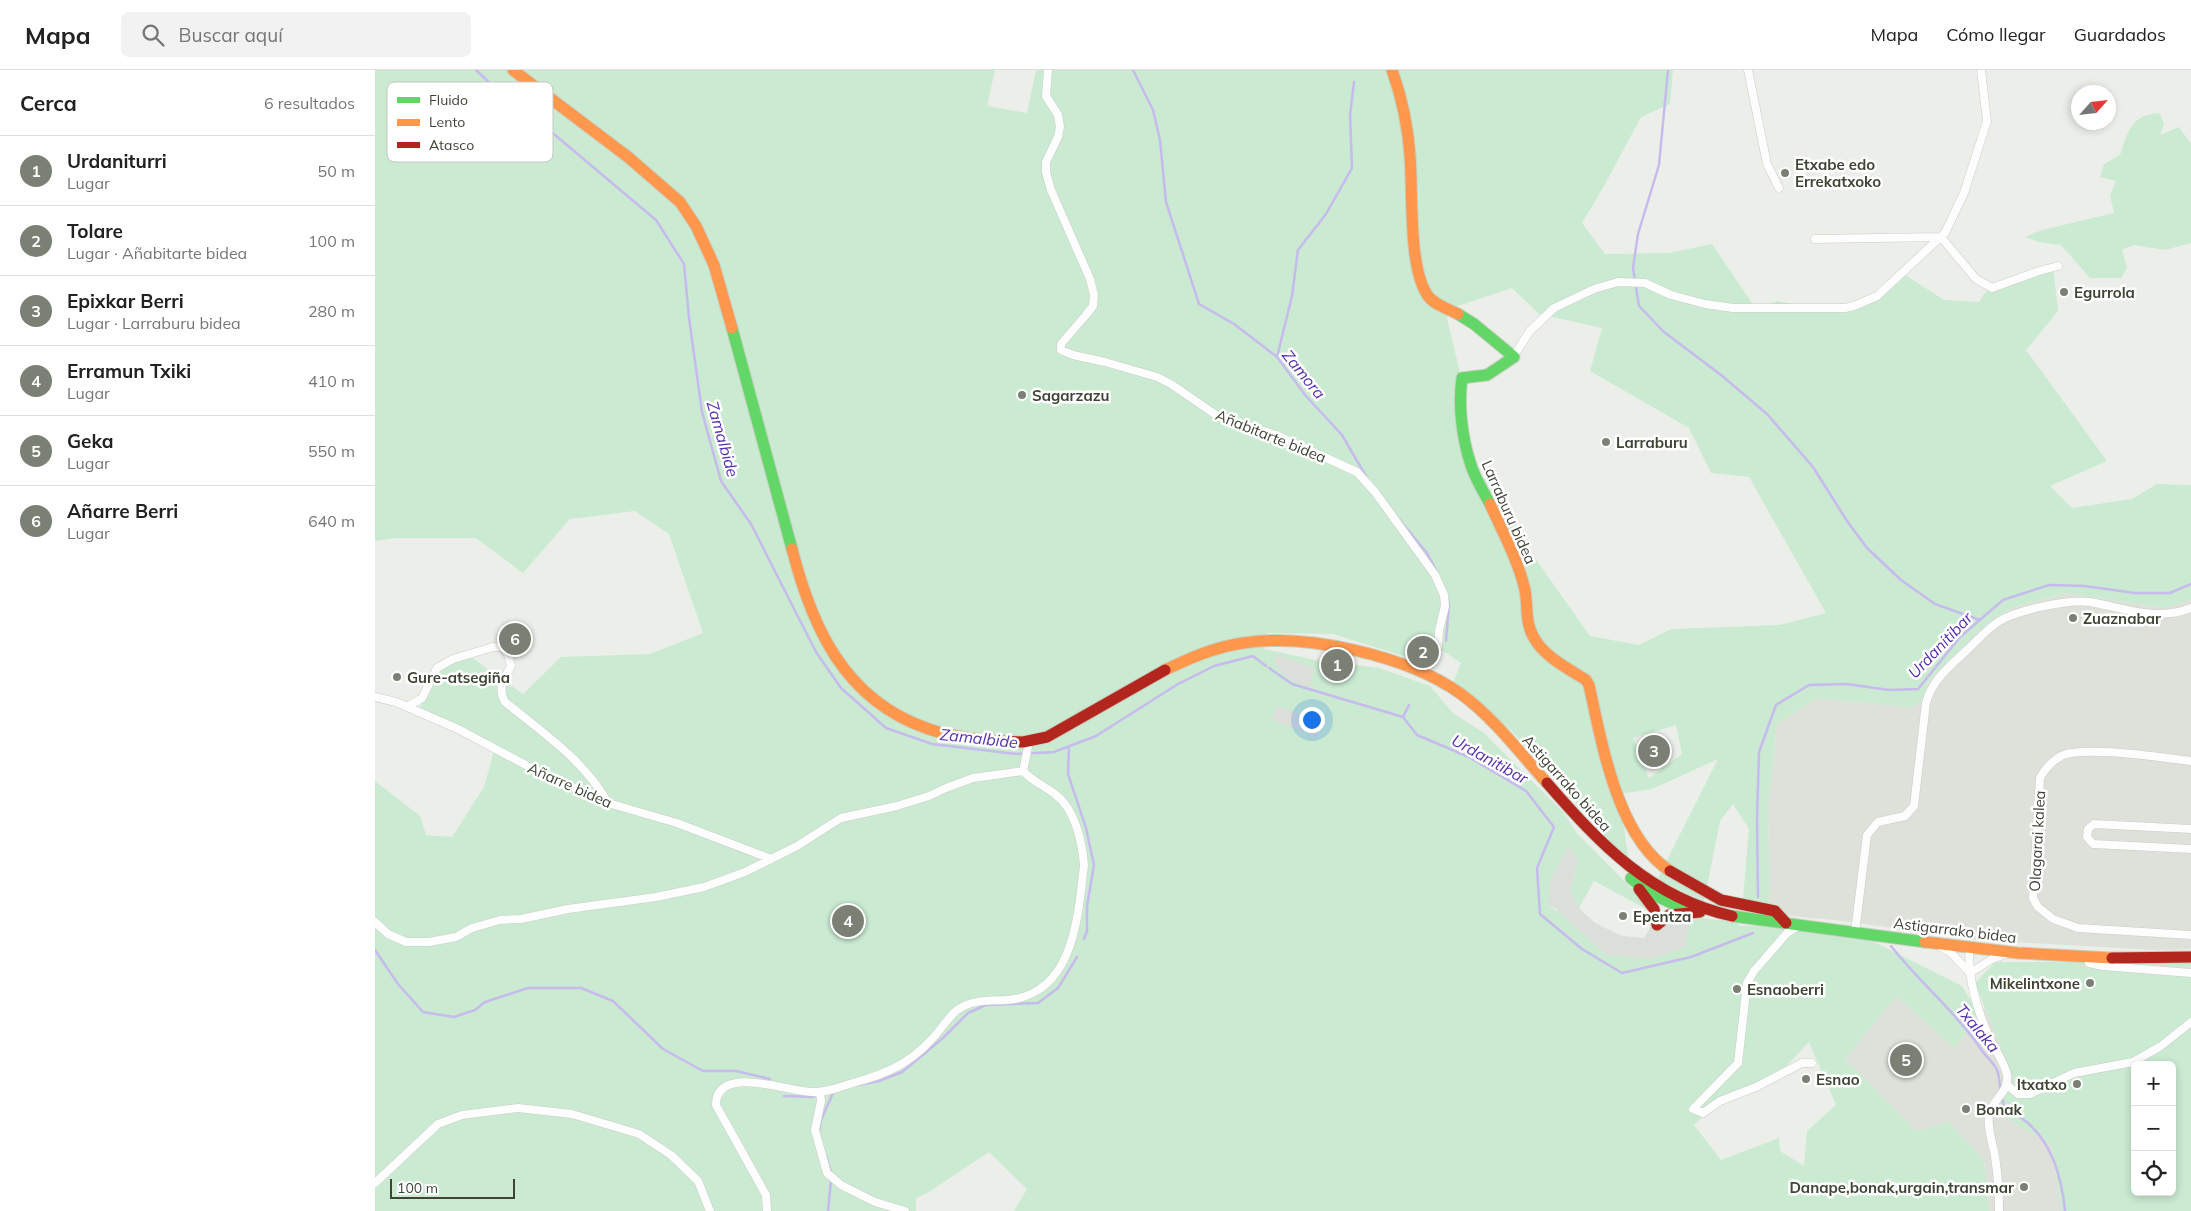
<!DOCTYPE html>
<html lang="es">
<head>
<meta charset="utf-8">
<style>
	body { margin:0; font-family:Mulish,sans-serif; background:#f2f2f2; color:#222 }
	.controls { position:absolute; right:15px; bottom:15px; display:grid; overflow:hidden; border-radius:8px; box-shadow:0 2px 8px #0003 }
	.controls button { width:45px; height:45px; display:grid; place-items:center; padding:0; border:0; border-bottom:1px solid #e0e0e0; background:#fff; color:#222; font:25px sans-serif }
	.compass { position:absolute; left:1696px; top:15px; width:45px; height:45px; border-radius:50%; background:#fff; box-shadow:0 2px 8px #0003; rotate:63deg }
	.scale { position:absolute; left:15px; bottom:12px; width:125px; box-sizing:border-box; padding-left:5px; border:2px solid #3e4535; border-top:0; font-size:14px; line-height:18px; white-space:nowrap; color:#3e4535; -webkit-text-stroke:4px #fff; paint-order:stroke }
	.you { position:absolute; left:936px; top:649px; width:18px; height:18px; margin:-12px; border:4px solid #fff; border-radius:50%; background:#1a73e8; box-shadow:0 0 0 8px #1a73e833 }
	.badge { display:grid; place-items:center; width:32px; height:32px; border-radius:50%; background:#7b8074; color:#fff; font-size:16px; font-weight:700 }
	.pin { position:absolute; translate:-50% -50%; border:2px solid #fff; box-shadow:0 1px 5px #0006 }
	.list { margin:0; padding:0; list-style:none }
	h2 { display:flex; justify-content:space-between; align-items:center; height:65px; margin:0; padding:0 20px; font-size:21px }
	h2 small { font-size:16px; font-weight:400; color:#767676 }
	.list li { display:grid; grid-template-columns:32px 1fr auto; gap:15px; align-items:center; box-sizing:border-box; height:70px; padding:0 20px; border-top:1px solid #e0e0e0 }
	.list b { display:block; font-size:19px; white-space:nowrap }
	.list p { margin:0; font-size:16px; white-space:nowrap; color:#767676 }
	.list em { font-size:16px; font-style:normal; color:#767676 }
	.icon { flex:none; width:28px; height:28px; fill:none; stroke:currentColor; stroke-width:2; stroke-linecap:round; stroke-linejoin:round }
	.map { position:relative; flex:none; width:1816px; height:1141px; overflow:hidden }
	header { display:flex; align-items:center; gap:30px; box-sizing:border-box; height:70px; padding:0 25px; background:#fff; border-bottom:1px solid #e0e0e0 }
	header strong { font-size:24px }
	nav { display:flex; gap:28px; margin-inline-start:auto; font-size:18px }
	.search { width:350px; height:45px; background:#f2f2f2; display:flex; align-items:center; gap:12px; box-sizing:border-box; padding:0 18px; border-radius:8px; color:#767676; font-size:19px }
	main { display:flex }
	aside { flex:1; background:#fff }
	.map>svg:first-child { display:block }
</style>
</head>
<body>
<header>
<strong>Mapa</strong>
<div class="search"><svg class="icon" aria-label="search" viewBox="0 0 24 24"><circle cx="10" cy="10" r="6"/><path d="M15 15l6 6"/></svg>Buscar aquí</div>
<nav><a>Mapa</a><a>Cómo llegar</a><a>Guardados</a></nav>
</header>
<main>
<aside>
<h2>Cerca<small>6 resultados</small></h2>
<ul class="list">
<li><span class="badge">1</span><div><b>Urdaniturri</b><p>Lugar</p></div><em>50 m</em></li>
<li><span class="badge">2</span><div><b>Tolare</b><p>Lugar · Añabitarte bidea</p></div><em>100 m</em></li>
<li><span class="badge">3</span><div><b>Epixkar Berri</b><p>Lugar · Larraburu bidea</p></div><em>280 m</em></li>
<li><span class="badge">4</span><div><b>Erramun Txiki</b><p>Lugar</p></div><em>410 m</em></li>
<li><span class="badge">5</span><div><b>Geka</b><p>Lugar</p></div><em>550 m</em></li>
<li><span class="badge">6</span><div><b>Añarre Berri</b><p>Lugar</p></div><em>640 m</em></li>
</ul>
</aside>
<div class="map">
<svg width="1816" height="1141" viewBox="0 0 1816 1141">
	<rect width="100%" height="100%" fill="#ecefe9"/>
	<!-- industrial -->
	<path fill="#dde1d9" d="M1691,523L1789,538L1816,530V879L1779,880L1602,870L1468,851L1395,844L1393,737L1402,654L1441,628L1537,637L1547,631L1553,612L1609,556L1636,538Z
		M1521,926L1580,978L1610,937L1640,1010L1614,1038L1676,1074L1687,1141H1614L1609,1090L1573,1053L1542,1062L1470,989Z"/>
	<!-- green -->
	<path fill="#caead2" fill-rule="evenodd" d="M0,0H620L612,36L652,43L661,0H1298L1295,34L1266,47L1229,116L1207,153L1230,184L1294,183L1337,174L1381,239L1402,231L1459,241L1503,229L1529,204L1569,230L1604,232L1612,220L1678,196L1683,241L1651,280L1732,391L1675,416L1697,438L1757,429L1782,414L1816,415V530L1789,538L1691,523L1636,538L1609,556L1553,612L1547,631L1536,637L1441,628L1402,654L1393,737L1395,844L1367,840L1374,759L1358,734L1345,751L1329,831L1282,810L1343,689L1277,719L1244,724L1254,792L1136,660L1078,613L1086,593L1047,567L1035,588L958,564L892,563L889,579L940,590L1004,598L1055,616L1078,643L1109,663L1189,743L1201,762L1267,829L1275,841L1219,811L1204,838L1195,821L1203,790L1194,777L1173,836L1276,889L1289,855L1294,848L1307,846L1362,852L1364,856L1399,855L1497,871L1587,916L1604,944L1580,978L1521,926L1470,989L1542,1062L1573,1052L1609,1090L1614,1141H639L652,1119L614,1082L554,1122L541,1128V1141H0V711L45,746L51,765L77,767L109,717L119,681L42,643L62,601L92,584L148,624L186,587L275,584L328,563L294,464L260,441L195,449L148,503L101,468H20L0,471ZM1137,218L1164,244L1227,258L1215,301L1314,358L1336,403L1374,407L1451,543L1405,555L1296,559L1264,575L1215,566L1155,481L1121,413L1096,403L1086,307L1070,240ZM1301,655L1307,684L1274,708L1258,668ZM1434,972L1461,1035L1432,1061L1429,1096L1405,1081L1404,1068L1346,1090L1319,1055L1337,1038L1400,1008Z
		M1784,43L1789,53L1785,65L1804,57L1816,74V173L1790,180L1759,175L1747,180L1752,198L1746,208H1715L1686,175L1664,172L1650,167L1667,160L1739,143L1735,125L1741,111L1725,107L1729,94L1745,85C1754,60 1755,46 1784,43Z
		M1620,892H1816V1141H1687L1676,1074L1614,1038L1639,1010L1600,913ZM1760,995H1797V1122H1760Z"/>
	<!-- parking -->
	<path fill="#dcded9" d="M901,584L939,598L935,618L911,608L900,594Z
		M902,636L947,652L943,668L897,650Z
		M1193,776L1203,790L1195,821L1204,838L1220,853L1247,866L1269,868L1277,855L1314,853L1311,877L1276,889L1231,885L1180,838L1173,836L1175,811Z"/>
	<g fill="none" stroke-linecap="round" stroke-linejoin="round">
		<!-- stream -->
		<path stroke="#c7baec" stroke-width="2.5" d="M101,0L118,16L161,49L281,150L309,194L314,248L327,342L346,411L376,454L441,582L466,618L511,658L557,674L641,684L679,682L721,666L803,614L839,596L878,586L891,596
			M758,0L778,40L785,70L791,132L824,234L859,254L902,287L931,326L967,365L992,408
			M1293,0L1284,95L1263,164L1258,198L1264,236L1289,262L1346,305L1392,344L1438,397L1472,451L1492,478L1526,510L1560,534L1605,550
			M153,20L161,49
			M902,287L917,226L923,180L951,144L977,98L975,45L979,12
			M1023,448L1052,483L1062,502
			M1071,571L1074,534L1072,528
			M894,598L917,614L1028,647L1042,665L1094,687L1151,721L1179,757L1162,798L1165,844L1207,879L1247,903L1316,887L1378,863
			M1028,647L1034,635
			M694,678L693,704L711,758L719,795L712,836V861L709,869
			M1383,827L1382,748L1384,682L1401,635L1434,615L1472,614L1514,620L1543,619L1585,567L1628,530L1674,515L1709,516L1760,523H1795L1816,514
			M1516,876C1545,913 1582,943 1608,982C1612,988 1619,993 1622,1000C1625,1008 1624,1014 1626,1022
			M0,880L23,914L48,942L79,947L100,940L110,932L153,918H206L238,931L288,979L328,1001H361L395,1009
			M483,1015L504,1011L527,1002L568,968L593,943L611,935L663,933L683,918L702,887
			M409,1026L438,1027
			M1627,1028L1629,1036C1638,1043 1648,1048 1655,1055C1679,1077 1687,1110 1690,1141
			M444,1061L446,1050L458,1023
			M451,1086L456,1102
			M453,1141L456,1110"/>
		<defs>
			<path id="street" d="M673,0L671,26L683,45L685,57L683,67L671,92V102L676,120L715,209L719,225L718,236L711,245L686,274V280L698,285L730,292L782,307L796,314L844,347L901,365L982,402L1000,422L1060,505L1069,525L1070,536L1064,561L1063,577L1050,603
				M1373,0L1392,94L1404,118
				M1440,169L1566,167L1601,209L1617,218L1664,201L1683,196
				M1142,281L1155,261L1179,238L1219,219L1243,212L1270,213L1296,225L1330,234L1358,238H1470L1479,236L1502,226L1570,163L1589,123L1612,51L1606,0
				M0,627L21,632L83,659L164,702L233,733L302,753L396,789
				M32,637L47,628L62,598L78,589L118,577H127L133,584L136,596C129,609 122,618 130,632C167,662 209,690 233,733
				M1816,691C1789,688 1707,675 1686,686C1676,692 1670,698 1665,708L1658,828L1663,837L1678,849L1703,858L1816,865
				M1816,759L1719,754L1713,759L1712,767L1718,774L1816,779
				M0,852L13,864L31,872H54L81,867L97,858L125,850L146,849L193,839L281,827L329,817L370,802L422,776L466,748L522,736L554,726L571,718L598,708L648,701
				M1425,855L1412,863L1379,901L1372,913L1363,993L1318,1039L1328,1043L1345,1031L1381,1017L1427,993H1437
				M1480,862L1492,765L1503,752L1530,746L1539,736L1551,633C1557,610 1575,596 1592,580C1602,571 1612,559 1623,552C1642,540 1693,529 1715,532C1749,538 1782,552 1816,538
				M1565,876L1575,882L1595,903
				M1595,878C1591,905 1604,946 1616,971C1621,982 1630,993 1632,1005C1635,1022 1616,1030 1614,1046C1612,1060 1618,1073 1620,1087C1623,1105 1624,1123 1624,1141
				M1713,888L1714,893L1728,896L1816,903
				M1595,903L1617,889L1633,883
				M1632,1015L1643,1024H1655L1699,1003L1758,992L1786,976L1816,952
				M445,1022L446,1031L440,1060L452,1103L466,1115L500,1132L530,1141
				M0,1113L63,1054L87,1045L143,1038L197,1044L264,1064L296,1085L323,1111L335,1141
				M392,1141L391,1125L341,1035C341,993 414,1022 437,1022C451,1023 468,1016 481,1012C511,1004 535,993 556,970C565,961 572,949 581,941C596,929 614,931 632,930C699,925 703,846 709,795C707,771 700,739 680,724C669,716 657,711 648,701L653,677"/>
			<path id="fast" d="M1083,244L1099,254L1139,287L1112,305L1087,308C1083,334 1087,367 1095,392C1099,407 1108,421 1115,434
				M357,258L417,479
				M1256,808L1271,821L1309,839
				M1357,846L1550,872"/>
			<path id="slow" d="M138,0L253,87L305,132L321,156L339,195L357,258
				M1017,0C1027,28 1033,57 1035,86C1038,122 1033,198 1053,226C1060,235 1073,239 1083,244
				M1115,434C1128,463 1143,490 1150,520C1153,536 1150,552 1158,566C1168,586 1192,598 1211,610L1214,615C1227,673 1242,767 1295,801
				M417,479C437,557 469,629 551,658C572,666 596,668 618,671
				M790,600C815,588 840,577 868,573C932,563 1033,586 1086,624C1119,648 1145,683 1172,713
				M1550,872L1643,883L1737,888"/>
			<path id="jam" d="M618,671L648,672L672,667L790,600
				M1172,713C1225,774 1276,828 1357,846
				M1295,801L1346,830L1400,841L1411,853
				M1264,819L1279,839L1282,855
				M1282,855L1294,845L1325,842
				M1737,888L1816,887"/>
		</defs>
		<!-- street casing -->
		<use href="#street" stroke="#cacdc7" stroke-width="9"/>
		<!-- fast casing -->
		<use href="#fast" stroke="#c8d0c2" stroke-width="13"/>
		<!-- slow casing -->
		<use href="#slow" stroke="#c8d0c2" stroke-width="13"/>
		<!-- jam casing -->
		<use href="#jam" stroke="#c8d0c2" stroke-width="13"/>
		<!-- street -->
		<use href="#street" stroke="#fcfdfc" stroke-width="8"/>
		<!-- fast -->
		<use href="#fast" stroke="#63d668" stroke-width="11"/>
		<!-- slow -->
		<use href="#slow" stroke="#ff974d" stroke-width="11"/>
		<!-- jam -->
		<use href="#jam" stroke="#b3261e" stroke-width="11"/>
	</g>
	<!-- markers -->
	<g fill="#7b8074" stroke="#fff" stroke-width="2">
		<circle cx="1410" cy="103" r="5"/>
		<circle cx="1689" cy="222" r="5"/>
		<circle cx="647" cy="325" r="5"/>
		<circle cx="1231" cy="372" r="5"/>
		<circle cx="1698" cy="548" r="5"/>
		<circle cx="22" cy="607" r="5"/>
		<circle cx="1248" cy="846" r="5"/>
		<circle cx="1715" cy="913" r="5"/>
		<circle cx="1362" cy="919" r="5"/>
		<circle cx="1431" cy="1009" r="5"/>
		<circle cx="1702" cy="1014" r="5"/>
		<circle cx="1591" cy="1039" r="5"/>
		<circle cx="1649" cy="1117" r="5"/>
	</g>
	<g text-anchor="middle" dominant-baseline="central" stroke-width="5" stroke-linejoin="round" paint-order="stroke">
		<!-- poi labels -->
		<g font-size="15" font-weight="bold" fill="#3e4535" stroke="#fff" text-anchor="start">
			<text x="1420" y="94">Etxabe edo<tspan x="1420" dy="17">Errekatxoko</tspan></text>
			<text x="1699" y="222">Egurrola</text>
			<text x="657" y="325">Sagarzazu</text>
			<text x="1241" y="372">Larraburu</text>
			<text x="1708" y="548">Zuaznabar</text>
			<text x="32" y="607">Gure-atsegiña</text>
			<text x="1258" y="846">Epentza</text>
			<text x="1705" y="913" text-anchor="end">Mikelintxone</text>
			<text x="1372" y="919">Esnaoberri</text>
			<text x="1441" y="1009">Esnao</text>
			<text x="1692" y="1014" text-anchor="end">Itxatxo</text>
			<text x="1601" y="1039">Bonak</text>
			<text x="1639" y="1117" text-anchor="end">Danape,bonak,urgain,transmar</text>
		</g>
		<!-- street labels -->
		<g font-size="15" fill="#3e4535" stroke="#fff">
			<text transform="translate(896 366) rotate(22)">Añabitarte bidea</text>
			<text transform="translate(1134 442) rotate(66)">Larraburu bidea</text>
			<text transform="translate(1192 713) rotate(48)">Astigarrako bidea</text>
			<text transform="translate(195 715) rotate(24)">Añarre bidea</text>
			<text transform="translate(1662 771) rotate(-87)">Olagarai kalea</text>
			<text transform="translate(1580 860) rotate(7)">Astigarrako bidea</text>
		</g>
		<!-- water labels -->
		<g font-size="16" font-style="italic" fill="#5431ae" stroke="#fff">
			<text transform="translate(929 304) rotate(51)">Zamora</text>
			<text transform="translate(348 369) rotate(74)">Zamalbide</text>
			<text transform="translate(1565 575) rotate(-46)">Urdanitibar</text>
			<text transform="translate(604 668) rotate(6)">Zamalbide</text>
			<text transform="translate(1115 689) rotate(29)">Urdanitibar</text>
			<text transform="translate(1603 958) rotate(50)">Txalaka</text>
		</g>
	</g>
	<!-- legend -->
	<rect x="12" y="12" width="166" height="80" rx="8" fill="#fff" stroke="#c5c7c2" stroke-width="1"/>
	<rect x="22" y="27" width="23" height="6" fill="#63d668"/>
	<rect x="22" y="49" width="23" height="7" fill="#ff974d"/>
	<rect x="22" y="72" width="23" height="6" fill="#b3261e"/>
	<g font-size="14" fill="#3e4535">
		<text x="54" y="35">Fluido</text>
		<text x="54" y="57">Lento</text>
		<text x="54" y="80">Atasco</text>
	</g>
</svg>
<div class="controls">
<button>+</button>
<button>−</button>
<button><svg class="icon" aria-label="locate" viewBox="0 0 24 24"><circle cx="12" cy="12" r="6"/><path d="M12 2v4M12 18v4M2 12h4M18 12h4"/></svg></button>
</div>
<svg class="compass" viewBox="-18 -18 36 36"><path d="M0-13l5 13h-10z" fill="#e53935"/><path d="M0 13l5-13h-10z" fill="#767676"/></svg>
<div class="scale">100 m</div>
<div class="you"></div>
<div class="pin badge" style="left:962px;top:595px">1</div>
<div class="pin badge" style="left:1048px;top:582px">2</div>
<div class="pin badge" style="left:1279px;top:681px">3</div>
<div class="pin badge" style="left:473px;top:851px">4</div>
<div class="pin badge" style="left:1531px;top:990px">5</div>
<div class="pin badge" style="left:140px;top:569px">6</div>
</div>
</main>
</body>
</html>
